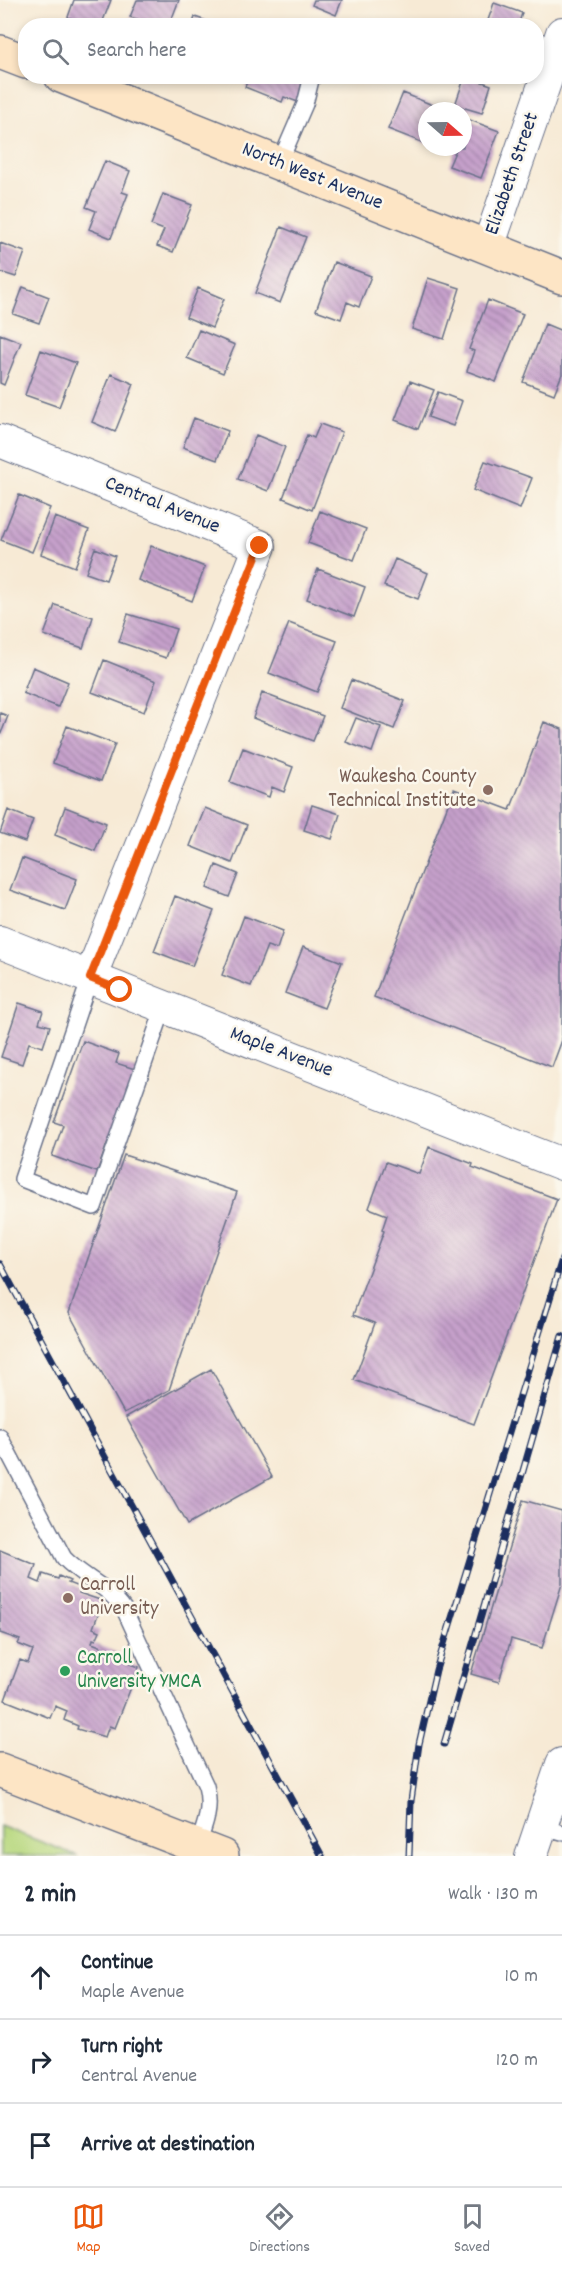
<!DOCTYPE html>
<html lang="en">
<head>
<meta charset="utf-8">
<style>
	body { margin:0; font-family:Dekko,sans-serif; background:#f2f2f3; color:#1f2937 }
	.compass { position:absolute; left:418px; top:102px; width:54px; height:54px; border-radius:50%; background:#fff; box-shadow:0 3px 9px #0003; rotate:110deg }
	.stop { position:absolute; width:18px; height:18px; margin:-14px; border:4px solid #ea580c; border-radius:50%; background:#fff }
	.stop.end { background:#ea580c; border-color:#fff; box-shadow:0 2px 6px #0008 }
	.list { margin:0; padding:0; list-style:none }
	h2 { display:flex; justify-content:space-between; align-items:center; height:78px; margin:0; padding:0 24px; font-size:26px }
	h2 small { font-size:20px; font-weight:400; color:#747a83 }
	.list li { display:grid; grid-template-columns:39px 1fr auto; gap:18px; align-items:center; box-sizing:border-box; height:84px; padding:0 24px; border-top:2px solid #e0e1e3 }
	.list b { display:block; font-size:22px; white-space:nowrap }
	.list p { margin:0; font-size:20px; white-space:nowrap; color:#747a83 }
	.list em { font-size:20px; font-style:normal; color:#747a83 }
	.icon { flex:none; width:33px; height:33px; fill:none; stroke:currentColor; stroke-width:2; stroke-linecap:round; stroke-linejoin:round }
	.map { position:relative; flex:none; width:562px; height:1856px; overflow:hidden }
	.search { position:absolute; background:#fff; box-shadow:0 3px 9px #0003; left:18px; right:18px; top:18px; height:66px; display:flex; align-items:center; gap:15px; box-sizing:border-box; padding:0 21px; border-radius:24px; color:#747a83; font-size:22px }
	.sheet { height:330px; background:#fff }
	nav { display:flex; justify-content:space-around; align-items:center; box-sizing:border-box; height:84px; border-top:2px solid #e0e1e3; background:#fff; font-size:16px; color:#747a83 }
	nav a { display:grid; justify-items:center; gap:3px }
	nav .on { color:#ea580c }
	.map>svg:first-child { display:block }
</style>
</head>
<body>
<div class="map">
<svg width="562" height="1856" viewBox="0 0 562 1856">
	<defs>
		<pattern id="building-back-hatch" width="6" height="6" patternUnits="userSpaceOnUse" patternTransform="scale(1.5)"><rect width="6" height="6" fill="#c6a0cb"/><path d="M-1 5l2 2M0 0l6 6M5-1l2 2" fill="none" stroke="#a083a8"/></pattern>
	</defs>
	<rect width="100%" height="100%" fill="#fbf7ec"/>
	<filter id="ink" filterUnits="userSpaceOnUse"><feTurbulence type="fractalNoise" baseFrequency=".0167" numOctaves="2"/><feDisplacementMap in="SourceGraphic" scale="12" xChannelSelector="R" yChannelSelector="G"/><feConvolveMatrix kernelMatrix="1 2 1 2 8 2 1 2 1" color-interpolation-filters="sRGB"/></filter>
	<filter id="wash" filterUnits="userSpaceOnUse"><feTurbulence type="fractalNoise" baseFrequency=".008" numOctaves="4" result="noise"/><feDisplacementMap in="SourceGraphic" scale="24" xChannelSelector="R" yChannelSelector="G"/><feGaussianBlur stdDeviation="1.35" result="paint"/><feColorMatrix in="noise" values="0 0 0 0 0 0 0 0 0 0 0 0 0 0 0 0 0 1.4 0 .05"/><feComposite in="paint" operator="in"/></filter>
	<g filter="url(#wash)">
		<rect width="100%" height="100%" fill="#f7ead5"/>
		<!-- pitch -->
		<path fill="#b8d87f" stroke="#6a846e" stroke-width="1.5" d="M0,1826L78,1856H0Z"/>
		<g id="blocks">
			<!-- building -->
			<path fill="url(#building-back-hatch)" d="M74,0H111L101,26H91L68,17Z
				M137,0H179L169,26H134L137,19L130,17Z
				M314,0H342L336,15L312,5Z
				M494,3L522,13L518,26H486Z
				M195,17L218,25V26H192Z
				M249,76H308L298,102L284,97L282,102L245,87Z
				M465,76L491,85L482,113L455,105Z
				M403,93L440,108L439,111H427L426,144L388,129Z
				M467,119L499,131L481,178L449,166L457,147H463V131Z
				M105,161L130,171L122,192L128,194L111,238L89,229L96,211L86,207Z
				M163,194L192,205L173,252L157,246L164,230L151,225Z
				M281,227L306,237L280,303L255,293Z
				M0,243L25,252L16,277L0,272Z
				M334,262L371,276L359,307L347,302L341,319L316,310Z
				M428,278L460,288L444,339L412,329Z
				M23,287L49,297L39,323L13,314Z
				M198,288L224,299L212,328L186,317Z
				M488,300L523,314L496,382L467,371L474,351L469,349Z
				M545,324L562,331V374L554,394L523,382Z
				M199,330L235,345L223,373L187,358Z
				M0,334L21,342L4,385L0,383Z
				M41,350L76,363L59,407L25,395Z
				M111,374L134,384L115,432L92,422Z
				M410,381L434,390L418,429L395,420Z
				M438,392L462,401L453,426L428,417Z
				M194,418L228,431L217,460L183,447Z
				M320,424L342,432L312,510L283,498L307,435L314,438Z
				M256,435L285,447L268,491L238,479Z
				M485,461L532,478L520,509L473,490Z
				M19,495L50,508L32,552L1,540Z
				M320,511L366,529L354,560L308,543Z
				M55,517L89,530L75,567L41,554Z
				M151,546L205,567L192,601L138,580Z
				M95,548L115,556L106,580L86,573Z
				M395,559L428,573L418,599L384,586Z
				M318,569L365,587L354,617L307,599Z
				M55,605L93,617L83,648L44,635Z
				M128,614L176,629L166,658L119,642Z
				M289,623L337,641L317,692L269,673Z
				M104,660L156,681L144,712L92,692Z
				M33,667L68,682L58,707L23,693Z
				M351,680L405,701L394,729L340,708Z
				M262,693L323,716L313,741L253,718Z
				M0,713L8,716L0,736Z
				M356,718L381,727L372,752L346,742Z
				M544,722L562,729V1040L552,1067L374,997L454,789L510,810Z
				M67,726L115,744L101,781L53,763Z
				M243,748L293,767L284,792L272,787L269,797L230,782Z
				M312,805L340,814L332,839L304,830Z
				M65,807L106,823L95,851L55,835Z
				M205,808L247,825L232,863L190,846Z
				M8,810L33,820L25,842L0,833Z
				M22,858L77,879L65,910L10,890Z
				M216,865L238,874L229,897L207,888Z
				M175,896L214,911L192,966L154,951Z
				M244,916L283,931L277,949L267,946L251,986L222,975Z
				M303,947L342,962L324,1008L285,993Z
				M19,1003L43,1011L39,1023L50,1026L43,1047L29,1043L22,1064L1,1057Z
				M83,1041L119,1054L116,1063L138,1070L113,1142L108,1141L97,1172L52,1156L63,1125L54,1122Z
				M429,1147L473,1164L472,1167L557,1199L474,1424L354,1380L375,1323L353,1315L384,1231L382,1230L387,1215L369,1208L386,1162L419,1174Z
				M124,1155L237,1192L169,1390L124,1413L69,1313Z
				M211,1369L272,1477L187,1525L126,1417Z
				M523,1500L562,1511V1584L542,1648L511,1639L499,1682L471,1674Z
				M0,1550L36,1565L31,1579L40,1583L43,1574L58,1579L59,1576L70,1581L68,1583L81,1588L79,1593L103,1601L93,1628L100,1631L96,1640L93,1639L92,1643L133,1659L131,1664L139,1667L115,1728L109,1726L105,1737L77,1729L78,1726L64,1720L67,1711L55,1706L50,1718L5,1700L20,1660L28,1663L33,1650L18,1644L20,1640L0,1633Z"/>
		</g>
	</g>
	<g filter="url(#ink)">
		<use href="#blocks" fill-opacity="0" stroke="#687088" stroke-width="1.5"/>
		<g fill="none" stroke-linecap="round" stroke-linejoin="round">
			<defs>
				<path id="lane" d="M279,164L305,104L312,76
					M90,978L22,1179L94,1207L164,1007
					M0,1437L64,1558C83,1578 107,1585 124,1609L206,1786C212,1808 205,1826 197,1847
					M541,1827L562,1833"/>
				<path id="street" d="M488,247L562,33
					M0,441L260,546L90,978
					M0,942L562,1164
					M531,1856L562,1764"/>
				<path id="secondary" d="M0,52L26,62
					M61,76L562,277
					M0,1770L222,1856"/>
			</defs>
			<!-- lane casing -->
			<use href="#lane" stroke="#687088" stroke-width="18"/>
			<!-- street casing -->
			<use href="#street" stroke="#687088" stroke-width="34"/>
			<!-- secondary casing -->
			<use href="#secondary" stroke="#687088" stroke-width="36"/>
			<!-- lane -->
			<use href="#lane" stroke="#fff" stroke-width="15"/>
			<!-- street -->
			<use href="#street" stroke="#fff" stroke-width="32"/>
			<!-- secondary -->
			<use href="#secondary" stroke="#fde5c5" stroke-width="33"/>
			<defs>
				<path id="rail" d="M0,1264L322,1856
					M444,1744L562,1336
					M409,1856L411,1801L419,1744L436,1670L562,1259"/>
			</defs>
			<!-- rail casing -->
			<use href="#rail" stroke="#1b2f5e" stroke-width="7"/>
			<!-- rail -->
			<use href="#rail" stroke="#fbf7ec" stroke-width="4.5" stroke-dasharray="14" stroke-linecap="butt"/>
		</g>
	</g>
	<g fill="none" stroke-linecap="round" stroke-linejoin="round" filter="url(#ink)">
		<!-- route -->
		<path stroke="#ea580c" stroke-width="8" d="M120,990L90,978L260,546"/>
	</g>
	<!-- markers -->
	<g fill="#8d6e63" stroke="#fbf7ec" stroke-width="2">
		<circle cx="488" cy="790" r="6"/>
		<circle cx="68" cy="1598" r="6"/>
	</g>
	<circle fill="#2e9e5b" stroke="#fbf7ec" stroke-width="2" cx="65" cy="1671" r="6"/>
	<g text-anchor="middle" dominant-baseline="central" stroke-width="5" stroke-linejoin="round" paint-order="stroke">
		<!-- street labels -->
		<g font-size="21" fill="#1b2f5e" stroke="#fbf7ec">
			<text transform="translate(513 174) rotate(-71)">Elizabeth Street</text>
			<text transform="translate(312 177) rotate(22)">North West Avenue</text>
			<text transform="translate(162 506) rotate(22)">Central Avenue</text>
			<text transform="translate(281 1053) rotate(21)">Maple Avenue</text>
		</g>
		<!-- education labels -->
		<g font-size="21" fill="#785e54" stroke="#fbf7ec" text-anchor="end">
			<text x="476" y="778">Waukesha County<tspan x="476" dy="24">Technical Institute</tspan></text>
			<text x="80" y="1586" text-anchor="start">Carroll<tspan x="80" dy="24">University</tspan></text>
		</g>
		<!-- leisure labels -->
		<g font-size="21" fill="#27864d" stroke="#fbf7ec" text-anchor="start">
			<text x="77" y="1659">Carroll<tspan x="77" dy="24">University YMCA</tspan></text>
		</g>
	</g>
</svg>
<svg class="compass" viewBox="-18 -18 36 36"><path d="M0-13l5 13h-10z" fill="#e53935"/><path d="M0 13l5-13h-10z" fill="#747a83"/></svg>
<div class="stop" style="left:120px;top:990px"></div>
<div class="stop end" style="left:260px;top:546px"></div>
<div class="search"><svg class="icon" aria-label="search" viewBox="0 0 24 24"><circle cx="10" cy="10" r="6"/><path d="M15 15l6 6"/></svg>Search here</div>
</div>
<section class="sheet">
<h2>2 min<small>Walk · 130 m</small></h2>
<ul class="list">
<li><svg class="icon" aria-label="ahead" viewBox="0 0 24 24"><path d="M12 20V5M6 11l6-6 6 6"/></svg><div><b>Continue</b><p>Maple Avenue</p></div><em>10 m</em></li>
<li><svg class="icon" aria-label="right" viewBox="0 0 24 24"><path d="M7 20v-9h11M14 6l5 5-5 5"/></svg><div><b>Turn right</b><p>Central Avenue</p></div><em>120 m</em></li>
<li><svg class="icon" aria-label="arrive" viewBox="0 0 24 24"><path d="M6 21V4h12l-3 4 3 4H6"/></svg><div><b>Arrive at destination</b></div></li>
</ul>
</section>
<nav>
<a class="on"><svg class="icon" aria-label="map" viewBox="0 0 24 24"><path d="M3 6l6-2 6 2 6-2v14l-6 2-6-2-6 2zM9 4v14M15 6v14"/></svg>Map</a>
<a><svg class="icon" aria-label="directions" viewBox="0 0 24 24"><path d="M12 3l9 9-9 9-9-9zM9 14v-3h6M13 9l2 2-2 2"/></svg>Directions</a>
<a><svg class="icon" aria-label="saved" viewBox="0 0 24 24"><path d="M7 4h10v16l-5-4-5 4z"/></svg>Saved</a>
</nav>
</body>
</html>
